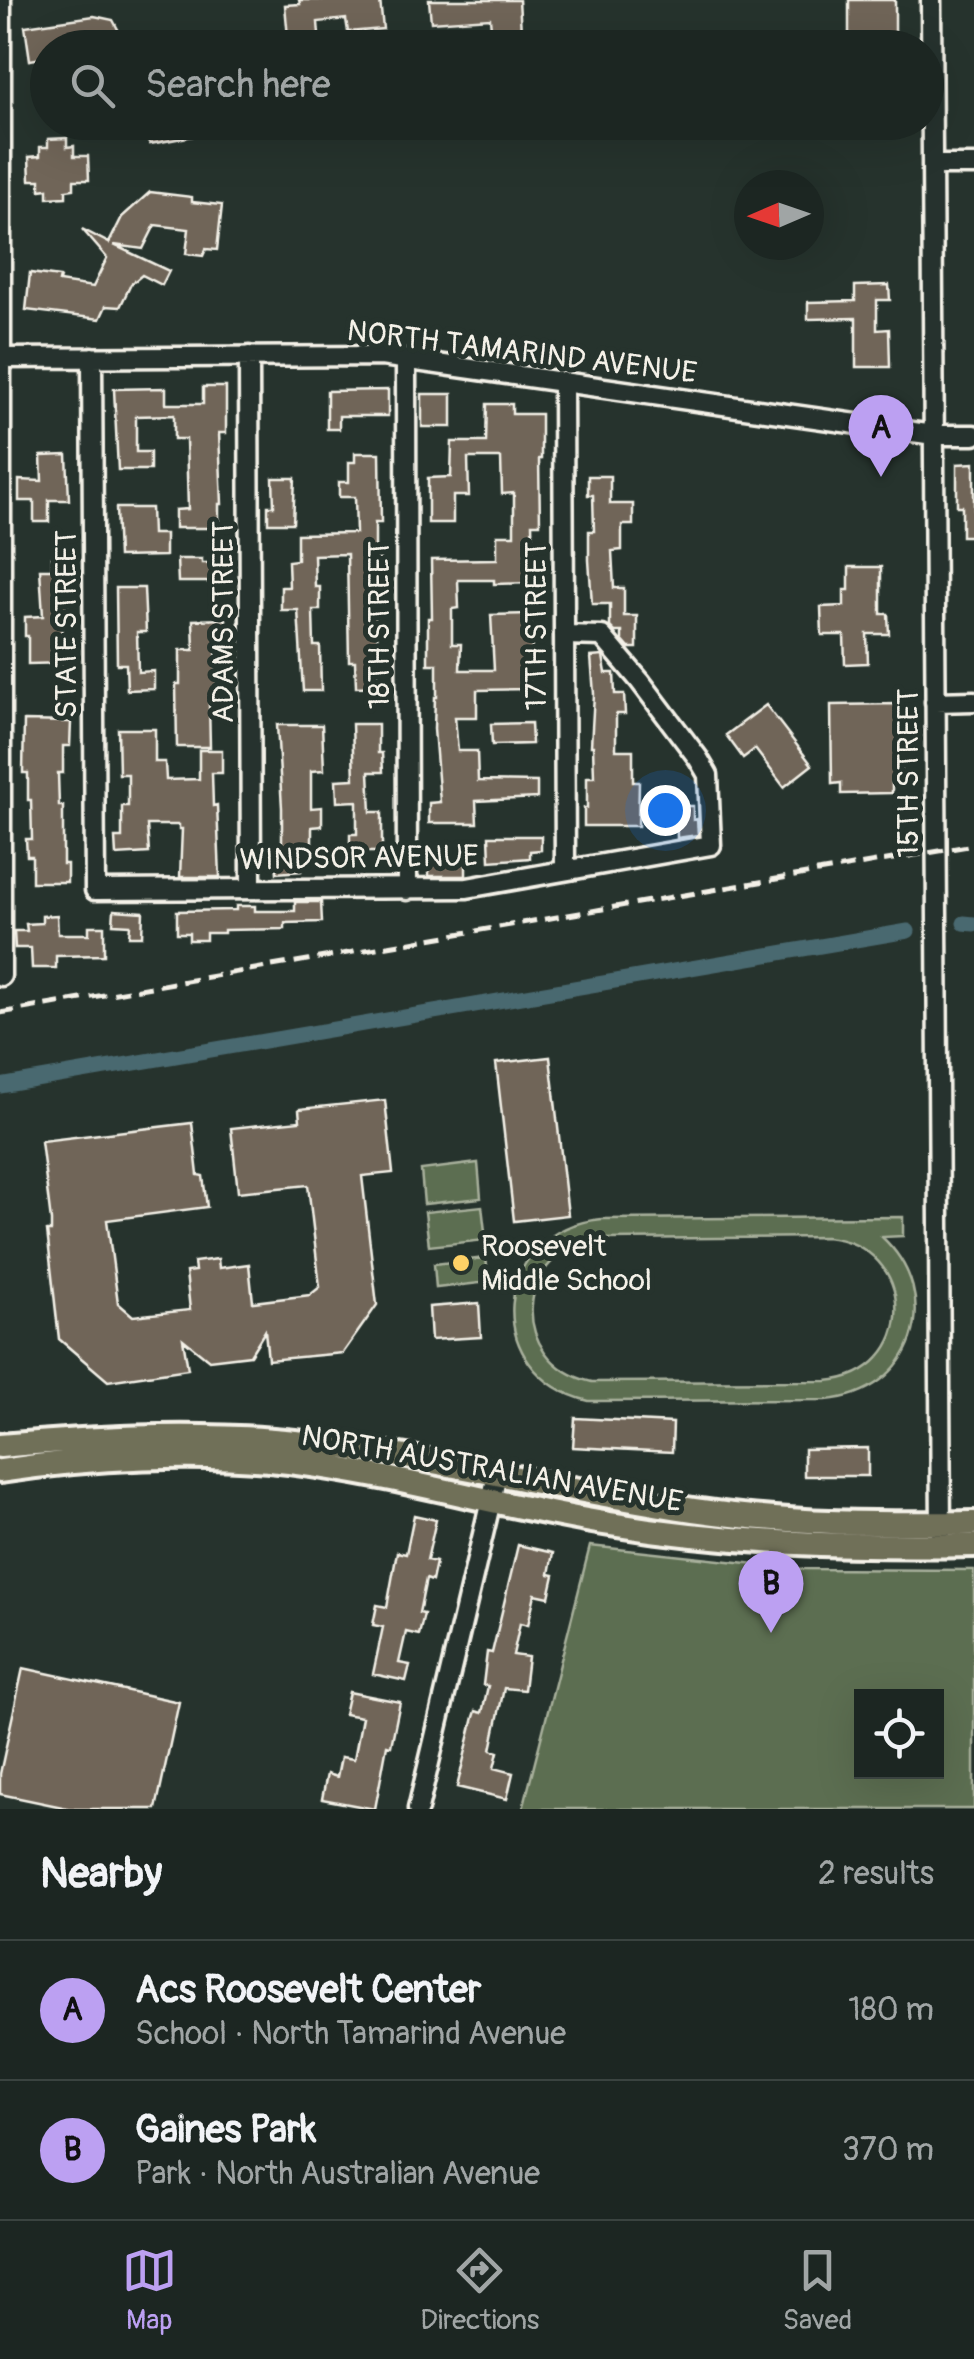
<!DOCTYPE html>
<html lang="en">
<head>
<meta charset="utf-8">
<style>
	body { margin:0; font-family:Pangolin,sans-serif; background:#29322f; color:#f1f3f6 }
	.controls { position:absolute; right:30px; bottom:30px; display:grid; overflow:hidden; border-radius:0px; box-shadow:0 10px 40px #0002 }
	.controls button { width:90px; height:90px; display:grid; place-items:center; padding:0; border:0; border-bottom:2px solid #3a4340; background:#1c2622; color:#f1f3f6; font:50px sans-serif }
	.compass { position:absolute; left:734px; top:170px; width:90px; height:90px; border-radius:50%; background:#1c2622; box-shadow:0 10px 40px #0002; rotate:268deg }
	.you { position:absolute; left:665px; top:810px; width:35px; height:35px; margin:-25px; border:8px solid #fff; border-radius:50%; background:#1a73e8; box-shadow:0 0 0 15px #1a73e833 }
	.badge { display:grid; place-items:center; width:65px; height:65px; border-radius:50%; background:#bca0f2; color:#111; font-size:32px; font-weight:700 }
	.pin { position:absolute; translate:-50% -82px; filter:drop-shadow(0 2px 5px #0008) }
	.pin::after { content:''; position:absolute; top:52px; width:35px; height:30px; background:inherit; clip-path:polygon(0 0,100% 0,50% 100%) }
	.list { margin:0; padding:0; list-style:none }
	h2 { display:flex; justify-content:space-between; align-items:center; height:130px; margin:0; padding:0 40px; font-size:42px }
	h2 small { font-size:32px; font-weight:400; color:#a0a5a5 }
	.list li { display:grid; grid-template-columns:65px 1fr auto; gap:30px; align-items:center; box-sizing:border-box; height:140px; padding:0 40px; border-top:2px solid #3a4340 }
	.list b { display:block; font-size:38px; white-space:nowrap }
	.list p { margin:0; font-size:32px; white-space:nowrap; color:#a0a5a5 }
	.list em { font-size:32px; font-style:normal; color:#a0a5a5 }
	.icon { flex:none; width:55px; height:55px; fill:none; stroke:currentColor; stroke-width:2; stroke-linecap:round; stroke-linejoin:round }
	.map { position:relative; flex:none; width:974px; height:1809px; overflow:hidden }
	.search { position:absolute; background:#1c2622; box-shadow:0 10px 40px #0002; left:30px; right:30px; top:30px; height:110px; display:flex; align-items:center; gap:25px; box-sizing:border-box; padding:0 35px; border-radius:55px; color:#a0a5a5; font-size:38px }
	.sheet { height:410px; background:#1c2622 }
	nav { display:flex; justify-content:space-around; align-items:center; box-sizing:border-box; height:140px; border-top:2px solid #3a4340; background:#1c2622; font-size:28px; color:#a0a5a5 }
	nav a { display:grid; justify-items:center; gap:5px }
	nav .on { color:#bca0f2 }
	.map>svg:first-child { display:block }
</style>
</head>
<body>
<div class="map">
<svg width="974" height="1809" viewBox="0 0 974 1809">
	<rect width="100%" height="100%" fill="#26332d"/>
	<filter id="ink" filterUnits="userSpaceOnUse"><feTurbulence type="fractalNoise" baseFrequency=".01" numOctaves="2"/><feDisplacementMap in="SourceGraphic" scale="20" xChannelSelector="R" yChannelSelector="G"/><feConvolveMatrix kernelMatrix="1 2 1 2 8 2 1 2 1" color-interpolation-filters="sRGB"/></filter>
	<g filter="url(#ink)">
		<!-- green -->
		<path fill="#5c6e51" stroke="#a8b09c" stroke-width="2.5" fill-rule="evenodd" d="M478,1163L481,1198L424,1204L421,1170Z
			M482,1206L486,1240L429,1246L425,1212Z
			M903,1217V1236L882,1237C946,1297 914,1393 826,1400L589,1401C480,1375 490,1229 602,1219ZM825,1237C920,1245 920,1374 826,1381L592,1382C506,1361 514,1247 603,1239Z
			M486,1258L489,1282L436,1288L434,1264Z
			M590,1546L803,1569L974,1570V1809H523ZM862,1696H936V1772H862Z"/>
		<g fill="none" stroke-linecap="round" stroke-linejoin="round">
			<!-- canal -->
			<path stroke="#4a6970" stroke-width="15" d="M964,923L974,924
				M0,1086L908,931"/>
		</g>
		<!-- building -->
		<path fill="#6f6558" stroke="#f4f1e8" stroke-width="2.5" d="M299,0H380L383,29L348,32L346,19L318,22L320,48H289L285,5L300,4Z
			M429,0H519L522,48H497V40H492L490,18L431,22Z
			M849,0H895V48H849Z
			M94,16L113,20L128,48H48V57L30,60L25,26Z
			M138,122H224L225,130L150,144Z
			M67,138V147L74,146V156H88L89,180H74V189L66,190V197L48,198V189L40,190V180H30L29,157L40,156V147H48V139Z
			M150,192L192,197V202L222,205L217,250L206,249L203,256L186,254L189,229L155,225L143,249L114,245L169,271L162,285L142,275L131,284L120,307L106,306L100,319L26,310L30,273L60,277L59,282L93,287L107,258L82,229L109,243L122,217Z
			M889,285L890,300H877V330L889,329L890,367H856V318L808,319V302L855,301V286Z
			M203,387H226V433H219L222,504H219V528H175V510L188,509L186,439H174V415L136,416V452H150V470H118L114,389L166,388V404H203Z
			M388,390V416H339V429H327V391Z
			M422,394H452V427H422Z
			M487,404H512V414H541V459H539L540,524H532L533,553H529L530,583L494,584V580H458L459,608L452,609V644H461L460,670H494L491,615L531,614L532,663H529V689L477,690V717H455L458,751H477L478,781L537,782V798L476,801L477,823H429V803L440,802L434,729L435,697H437V664H428V618H432L431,560L497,559V535H514V493L502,494L501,458H468L469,496H453V523H428V478L451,477L452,442H486Z
			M355,453H380L381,523H375V559H380L381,577L375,578L379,686L356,687L355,661H349L347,554L314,555L315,587H320V610H313L314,646H320L321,691H303L298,610H281V587H289L288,561L297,560V534L356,533L355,497H339V482H349V462H355Z
			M67,455L69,500H49V522H34V501H19V480L42,481L41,456Z
			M974,463V536H962V506H957V464Z
			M588,476H610V504H633V525H622V550L612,551L614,588H624V616H637V648H629L622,640V632H615L610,627V604H592L589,560V531H594L593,495H588Z
			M273,478H295L293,523H268V506H274Z
			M116,508H151L152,534H165V556L118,557Z
			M52,557H72V581H67L68,611H61L62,643H67L68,663L28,664V636H25V617L43,616L40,569H52Z
			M177,559H202V563H219V582H178Z
			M849,567H881V614H888L889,634H867L868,663L845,664L844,635H822L821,607L844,606V590H849Z
			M116,588H144L146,632H137L138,672L154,671V689L127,690L126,664H117Z
			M226,619L227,636H216L217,683H224V703H209L210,747H177L176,684H180V650H194L193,620Z
			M603,656L606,673H614L615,694H624L625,714H616V750H633V782H639L638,826H584V808H587V777H594L593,746H591L594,694L591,657Z
			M900,704L902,783H892V793L841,794V783L832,784L831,705Z
			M766,705L812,765L784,787L755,749L743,758L726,735Z
			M24,721L71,722L70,746H63V773H58L59,806H63V864H67V882H32V856H27L26,839H32L31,800H28V773H23Z
			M531,723L532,744L492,745L491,724Z
			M352,724H378V753H382L383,772H369L371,812H382V852H350V834H357V801L337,802L336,780L354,779Z
			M277,725H322L324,770L311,771V808L322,807V826L312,827V854H300L301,871L277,873L276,861L282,860V808Z
			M118,729H155V762H165L166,780L199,779V750H222V773H212L213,806L217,805L220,877H180L182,829H179V825H147L149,853L116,855L115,838H122V806H128V774H119Z
			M676,806H693V820L697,819L698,835L677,838Z
			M489,836H541V850L530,851V858L490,861Z
			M429,859H466V876H429Z
			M295,902H321L322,922L285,923V929L224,930V933H206V940H189V933H177V911L236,910V906H255V911H295Z
			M114,910L143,912L142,936H129L130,925L113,924Z
			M57,915L58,934H89V926H104V955L56,956V968H32L31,948H15L14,931H27L26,924L42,923V916Z
			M550,1057L568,1215L514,1221L496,1063Z
			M385,1100L393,1173L362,1176L377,1305L343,1353L268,1360L265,1331L250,1355L209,1360L183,1339L188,1369L108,1381L59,1339L47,1231H51V1221L41,1141L192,1123L198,1175L203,1176L207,1207L107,1220L118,1303L133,1316L190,1310L186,1272L195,1271L194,1262L218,1259L219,1268L249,1264L253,1302L310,1295L320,1287L308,1185L238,1192L231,1128L300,1121L299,1109Z
			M479,1303L481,1337L431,1340L429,1307Z
			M575,1418L673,1423L672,1452L573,1447Z
			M868,1448V1476H804V1449Z
			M414,1515L436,1520L427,1560L436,1562L432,1581L426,1579L419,1613L424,1614L419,1635L406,1632L399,1663L410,1665L406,1681L373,1674L383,1627L373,1625L377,1605L387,1607L397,1552L406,1554Z
			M518,1545L553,1553L549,1574L554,1575L549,1597L535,1594L528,1625L520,1623L513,1655L528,1657L524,1690L504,1688L491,1750L498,1752L494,1768L513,1773L507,1799L457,1787L474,1717L476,1711L482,1713L488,1686L483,1685L487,1652L492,1653Z
			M23,1668L179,1702L156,1809H72L0,1794V1774Z
			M349,1692L400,1702L391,1746L387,1745L375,1809L322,1799L327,1774L337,1777L341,1757L354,1759L362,1717L344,1714Z"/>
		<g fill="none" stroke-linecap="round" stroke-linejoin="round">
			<defs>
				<path id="minor" d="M1,0V976
					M931,0L941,1534
					M932,165H974
					M249,356L251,888
					M92,357L95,890L467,888L711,845L708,775L698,758L640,681L602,636L564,635
					M0,358L381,356L934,435H974
					M406,359L407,890
					M563,382L565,870
					M935,702L974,701
					M418,1809L497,1475"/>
				<path id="major" d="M0,1446C91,1438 182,1433 273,1440C417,1451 558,1491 701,1511C790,1524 884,1524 974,1523
					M0,1471C90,1457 198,1452 289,1462C397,1475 502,1507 610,1524C731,1544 852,1547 974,1545"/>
			</defs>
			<!-- minor casing -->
			<use href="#minor" stroke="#f4f1e8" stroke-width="25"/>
			<!-- major casing -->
			<use href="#major" stroke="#f4f1e8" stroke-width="30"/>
			<!-- minor -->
			<use href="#minor" stroke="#26332d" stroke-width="18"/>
			<!-- major -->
			<use href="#major" stroke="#706f59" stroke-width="22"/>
			<!-- rail -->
			<path stroke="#f4f1e8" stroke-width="5" stroke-dasharray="15 8" stroke-linecap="butt" d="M0,1013L974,845"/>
		</g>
	</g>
	<!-- markers -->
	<circle fill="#ffd166" stroke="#26332d" stroke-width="4" cx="461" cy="1263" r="10"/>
	<g text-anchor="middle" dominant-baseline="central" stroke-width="10" stroke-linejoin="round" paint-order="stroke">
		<!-- street labels -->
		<g font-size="30" fill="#f4f1e8" stroke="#26332d">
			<text transform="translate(522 352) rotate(7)">NORTH TAMARIND AVENUE</text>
			<text transform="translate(223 622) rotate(-90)">ADAMS STREET</text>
			<text transform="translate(66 624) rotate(-90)">STATE STREET</text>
			<text transform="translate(379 625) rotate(-90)">18TH STREET</text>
			<text transform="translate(536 626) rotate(-90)">17TH STREET</text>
			<text transform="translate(908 773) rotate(-90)">15TH STREET</text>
			<text transform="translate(359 858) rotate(-1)">WINDSOR AVENUE</text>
			<text transform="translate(492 1469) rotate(10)">NORTH AUSTRALIAN AVENUE</text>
		</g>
		<!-- poi labels -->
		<g font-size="30" fill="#f4f1e8" stroke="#26332d" text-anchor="start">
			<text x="481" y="1246">Roosevelt<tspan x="481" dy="34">Middle School</tspan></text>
		</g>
	</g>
</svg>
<div class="controls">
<button><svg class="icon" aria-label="locate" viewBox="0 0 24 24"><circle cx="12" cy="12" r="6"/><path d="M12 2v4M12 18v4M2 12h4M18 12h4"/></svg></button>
</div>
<svg class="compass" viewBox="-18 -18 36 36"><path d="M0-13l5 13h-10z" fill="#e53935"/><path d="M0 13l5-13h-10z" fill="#a0a5a5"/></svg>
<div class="you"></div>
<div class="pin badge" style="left:881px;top:477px">A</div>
<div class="pin badge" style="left:771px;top:1633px">B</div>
<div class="search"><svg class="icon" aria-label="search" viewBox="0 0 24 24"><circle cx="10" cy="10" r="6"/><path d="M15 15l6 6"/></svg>Search here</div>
</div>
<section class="sheet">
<h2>Nearby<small>2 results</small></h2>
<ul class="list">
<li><span class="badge">A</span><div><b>Acs Roosevelt Center</b><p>School · North Tamarind Avenue</p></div><em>180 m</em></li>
<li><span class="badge">B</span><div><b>Gaines Park</b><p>Park · North Australian Avenue</p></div><em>370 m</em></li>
</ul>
</section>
<nav>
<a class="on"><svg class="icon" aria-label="map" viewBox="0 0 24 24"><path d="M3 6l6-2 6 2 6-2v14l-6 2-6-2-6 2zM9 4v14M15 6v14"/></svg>Map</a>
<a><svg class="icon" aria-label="directions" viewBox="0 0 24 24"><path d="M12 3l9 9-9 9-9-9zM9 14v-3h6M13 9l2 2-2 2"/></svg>Directions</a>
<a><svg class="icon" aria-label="saved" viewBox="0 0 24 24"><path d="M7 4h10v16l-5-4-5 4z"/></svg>Saved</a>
</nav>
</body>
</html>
